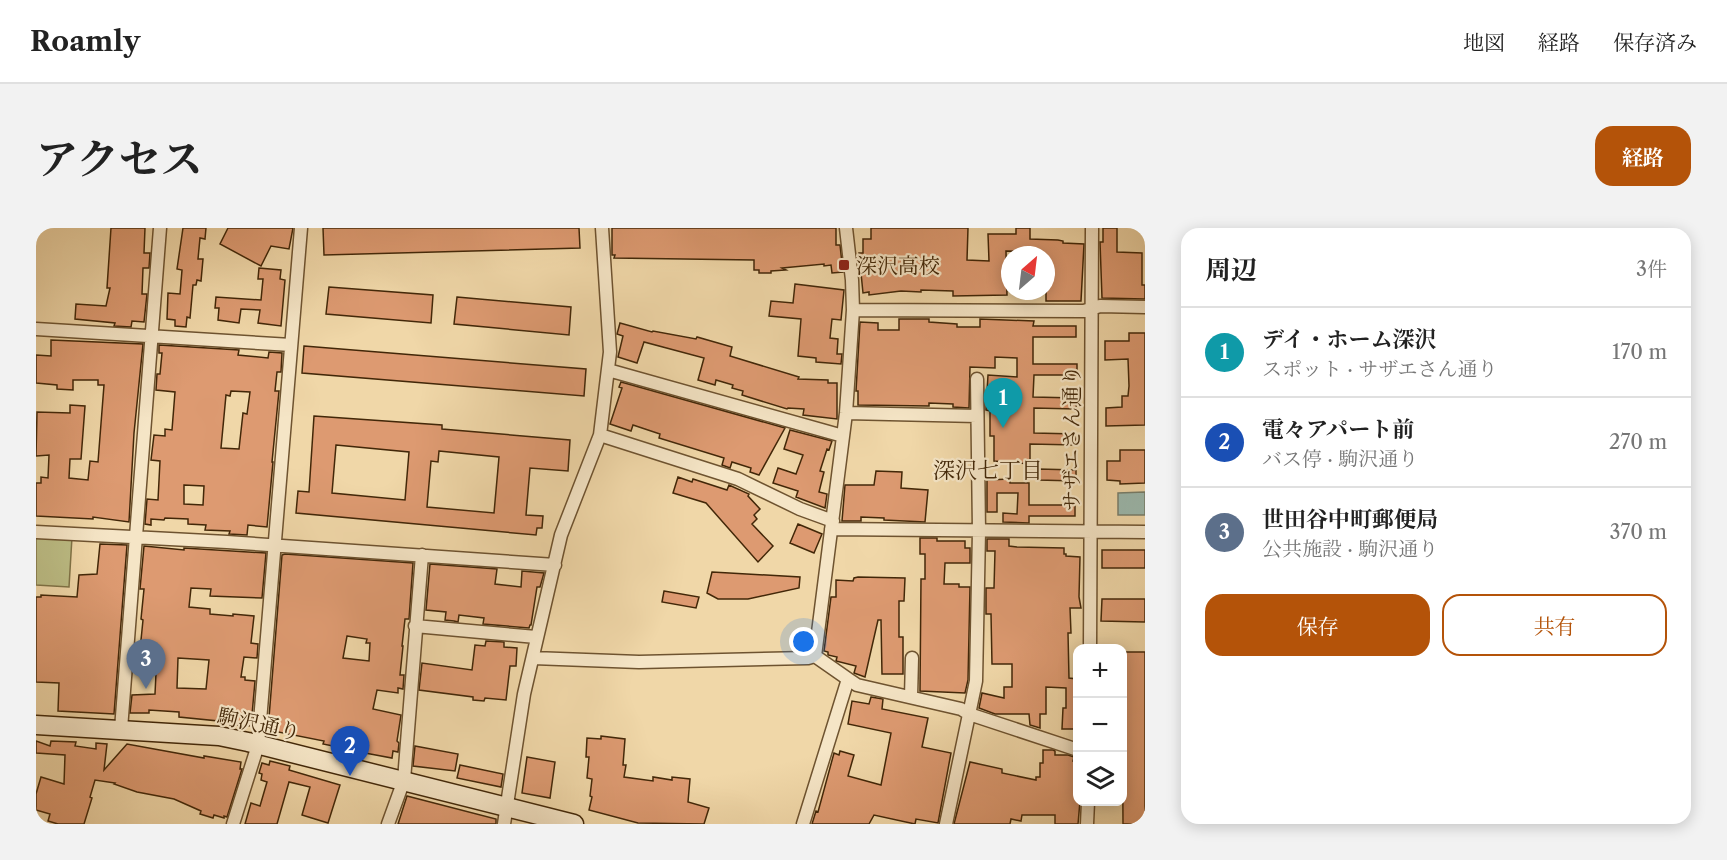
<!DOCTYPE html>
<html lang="ja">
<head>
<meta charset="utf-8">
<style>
	body { margin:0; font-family:"Libre Caslon Text","Noto Serif JP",serif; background:#f2f2f2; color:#222 }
	.controls { position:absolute; right:18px; bottom:18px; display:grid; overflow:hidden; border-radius:12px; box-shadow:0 3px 15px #0003 }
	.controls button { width:54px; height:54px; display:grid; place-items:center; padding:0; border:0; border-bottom:2px solid #e0e0e0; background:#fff; color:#222; font:30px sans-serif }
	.compass { position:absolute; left:965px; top:18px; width:54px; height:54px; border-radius:50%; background:#fff; box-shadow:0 3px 15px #0003; rotate:28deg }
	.you { position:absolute; left:768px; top:414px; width:21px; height:21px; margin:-15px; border:4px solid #fff; border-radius:50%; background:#1a73e8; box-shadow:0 0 0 9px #1a73e833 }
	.badge { display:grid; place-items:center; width:39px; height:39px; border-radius:50%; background:#b45309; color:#fff; font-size:20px; font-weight:700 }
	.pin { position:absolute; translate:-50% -50px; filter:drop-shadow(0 2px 3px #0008) }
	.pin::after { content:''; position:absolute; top:32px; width:21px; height:18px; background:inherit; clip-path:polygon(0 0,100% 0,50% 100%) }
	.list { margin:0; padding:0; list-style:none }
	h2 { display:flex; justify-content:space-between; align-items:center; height:78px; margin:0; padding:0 24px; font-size:26px }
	h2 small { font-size:20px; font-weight:400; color:#767676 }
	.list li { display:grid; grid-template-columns:39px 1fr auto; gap:18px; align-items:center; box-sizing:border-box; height:90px; padding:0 24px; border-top:2px solid #e0e0e0 }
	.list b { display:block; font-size:22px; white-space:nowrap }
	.list p { margin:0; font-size:20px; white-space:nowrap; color:#767676 }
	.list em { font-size:20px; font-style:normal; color:#767676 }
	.actions { display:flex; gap:12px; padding:18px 24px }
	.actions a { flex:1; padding:14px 0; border:2px solid #b45309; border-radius:18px; text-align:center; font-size:21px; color:#b45309 }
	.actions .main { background:#b45309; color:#fff }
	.icon { flex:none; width:33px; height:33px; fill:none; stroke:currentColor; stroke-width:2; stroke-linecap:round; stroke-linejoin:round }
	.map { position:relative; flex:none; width:1109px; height:596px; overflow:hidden; border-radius:18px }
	header { display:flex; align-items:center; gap:36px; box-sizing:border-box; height:84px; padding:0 30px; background:#fff; border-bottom:2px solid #e0e0e0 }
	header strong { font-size:28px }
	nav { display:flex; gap:33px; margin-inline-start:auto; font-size:21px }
	.intro { display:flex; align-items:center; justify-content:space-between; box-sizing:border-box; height:144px; padding:0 36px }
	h1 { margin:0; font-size:42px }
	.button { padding:15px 27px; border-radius:18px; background:#b45309; color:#fff; font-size:21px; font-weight:700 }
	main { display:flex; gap:36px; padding:0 36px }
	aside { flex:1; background:#fff; border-radius:18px; box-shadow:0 3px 15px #0003 }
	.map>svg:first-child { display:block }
</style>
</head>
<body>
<header>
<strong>Roamly</strong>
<nav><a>地図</a><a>経路</a><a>保存済み</a></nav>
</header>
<div class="intro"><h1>アクセス</h1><a class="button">経路</a></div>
<main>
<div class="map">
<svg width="1109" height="596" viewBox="0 0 1109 596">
	<rect width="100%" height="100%" fill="#f0d7a8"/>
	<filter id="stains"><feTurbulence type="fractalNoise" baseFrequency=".00333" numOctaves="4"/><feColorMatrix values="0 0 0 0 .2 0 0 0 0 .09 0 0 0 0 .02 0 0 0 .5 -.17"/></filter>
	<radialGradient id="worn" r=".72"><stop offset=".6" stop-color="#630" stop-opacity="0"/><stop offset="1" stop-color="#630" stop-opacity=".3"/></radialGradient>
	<!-- green -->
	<path fill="#bcbd85" stroke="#7f7246" stroke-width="1.5" d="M0,307L36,309L33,359L0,357Z"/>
	<!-- water -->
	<path fill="#9bb8ad" stroke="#777e6b" stroke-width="1.5" d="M1109,264V287H1082V265Z"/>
	<!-- building -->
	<path fill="#dd9a71" stroke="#422708" stroke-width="1.5" fill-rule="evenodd" d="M75,0H109L108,25H114L113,40H107L106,66H111L108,94L96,93L95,99L78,98L79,95L39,91L40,76L70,78L74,60H71Z
		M147,0H170L169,11L164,10L162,31H167L165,53L161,52L160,57H157L154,90L151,89L150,99L139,98V92L131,91L132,65L144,66L146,42L141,41Z
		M192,0H257L253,21L235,18L225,38L184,16Z
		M287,0H543L544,20L288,27Z
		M576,0H800V17H804L807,44L796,45L795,37L788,38V36L746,40L750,42L735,43V45H723V42H718V32L578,30L579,27H576Z
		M835,0H932L931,32L953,33L952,6H980V0H994V11L1022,12L1027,13V15L1048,16L1045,73H1010V27H1005V24L970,23L971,67L917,68V63L885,62V64L865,63L833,67V64L827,65L823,25H827V11H835Z
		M1067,0H1081V24L1106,25V57H1109V71L1066,70L1064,14H1067Z
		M223,40L245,42L244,51L249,52L245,98L222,95L224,82L205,81L203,95L182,92L183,80H179L180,69L225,72L227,51H222Z
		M759,56L808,62L805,92L796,91L794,110L802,111L801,126H806L805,136L780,134V130L762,128L765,91L733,88L735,73L757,75Z
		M293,59L397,67L395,95L290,86Z
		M421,69L535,79L533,107L418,96Z
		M863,91H893V94L921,96V99H944V91L998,93L997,98H1040V109H997V136H1041V147H998L997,169L1040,170V181L998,180V205L1040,206V217L994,216V236L958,233V208H954V183L950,182L952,147L981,149V130L959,129V140L934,139L933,180L917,179V176L893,175V178L822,177V163H820L824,94L842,95V102H863Z
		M584,95L616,104L617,103L660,111L661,109L696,119L694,128L763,149L762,151L792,152V155H801V191L767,187L768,181L752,180L751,181L706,167L707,163L696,160L697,157L680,152L679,157L662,152L668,130L608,114L601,135L582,129L587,108L581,106Z
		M1093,105H1109V197L1070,198V180L1086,179V168H1092L1093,158L1092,131L1069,132V113H1093Z
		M15,112L107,116L98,205L93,294L57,289V291L0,288V255H5V249L12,250L13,227L0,228L1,184L34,185V177L49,178L45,231H34L33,250L52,252L54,233L62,234L68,157H62V152H37V162L21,161V157L0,155V127L15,128Z
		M123,117L203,122L202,127L232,130L233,124L246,125L245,144H241L239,163H243L236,234H237L231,299L212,297L211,307L193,306L194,303L169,302L170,297L152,296V291L129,290L128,292L115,291V297L109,296L111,271L122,272L124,233L115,232L118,207L129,208V201L136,202L139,164L120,162L121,146H124L126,125H123ZM195,163L214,164L211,186L207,185L203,221L185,220L190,167L194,168ZM148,257L168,258L167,277L148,276Z
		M268,118L550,141L548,168L266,145Z
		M585,154L749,200L723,247L714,244L715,240L696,234L694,240L686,237L688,230L623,210L624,206L597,197L595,203L574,196L586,160L583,159Z
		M278,188L406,197V201L534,212L532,243L494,240L490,287L507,288L506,300H501L500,307L260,285L262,263L273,264ZM300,217L373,224L369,272L296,265ZM403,223L463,229L458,285L391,279L395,233L402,234Z
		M754,202L796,213L793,222L791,221L784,243L788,244L783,264L791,266L789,280L760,269L762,263L737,255L742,240L760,246L767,227L748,221Z
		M1084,222H1109V255L1084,256V253L1071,252V233H1084Z
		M1002,241L1040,242V253L1002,252Z
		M840,243L866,244L865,260L892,262L889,294L848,292V290L825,289V293H806L809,257H838Z
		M642,249L656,254L657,251L691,262L693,257L713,266L712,268L724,281L718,287L721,291L716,296L737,318L722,334L670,275L637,265Z
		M974,251V255H993V277H1039V288H993V295L967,294V285L981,286L982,265H961V284H951V252Z
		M762,296L786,306L778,325L754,315Z
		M884,310H901V313H929V320H934V335H909L908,356H923V359H934L932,452L929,465L884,463L885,351H889V326H884Z
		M951,311H973V318L981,319L1028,320V326H1030V328L1044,329L1043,369L1045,380H1034L1035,405H1032L1033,450L1041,451V501H1026L1027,480H1030V460L1010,459V486H1004V500L994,497L993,486H959L943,480L946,465L968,470V459H976V436H956L955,386H950V360H958L959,323H951Z
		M64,316L91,317L78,486L22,483L23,455L0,454V369H5V367L41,369L43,347L61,346Z
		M108,318L148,322V320L230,325L226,370L174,368L175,361L155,360L153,379L174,381V386L197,388V386L218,388L215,415L222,416L221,430L208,429L205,449H209V452L219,453L215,498L191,496L192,494L143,489V484L113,482V485H94L96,467L119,466L121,424L104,422L107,392L105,391L108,361H104ZM142,430L173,432L170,461L141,460Z
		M1066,322H1109V340H1066Z
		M249,326L377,335L373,391H369L366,418H367L364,447H368L367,461L362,460V465L341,462L337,481L365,487L361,513L363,515L362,524L357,523L356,530L302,520V519L287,516L288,513L232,502L246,327ZM311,408L331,411L330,415H334L333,433L307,430Z
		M394,336L461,341L459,356L485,359L486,343L508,345L504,359H501L495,397H494L493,400L447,396L448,390L423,387L422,394L418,393L409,392L410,384L390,382Z
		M676,344L764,349L763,360L712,371H682L671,365Z
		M822,349L869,350L868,373H863V409H867V446H846L845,392H842L829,449L818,445L820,438L800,433L801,429L792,427V424L788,423L795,369H800V352L817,353L818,350Z
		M628,363L663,369L660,380L626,374Z
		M1066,371H1109V394L1065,393Z
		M450,413L468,414V419L481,420L480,438H474L470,472L449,470L448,473L437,472V469L383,462L386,435L436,442L439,417L449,418Z
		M1086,424H1109V596H1087Z
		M835,469L847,471L846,481L892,490L886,519L915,525L902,595L880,591L879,596L838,587L833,596H776L780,583L782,584L798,525L803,527L804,523L818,527L812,548L845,557L855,505L812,496L816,473L833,476Z
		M565,508L589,511L587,537H590L588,549L617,553V549L636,552V549L654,551L652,574L673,580L668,596L602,595L553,582L556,569L554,568L556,551L551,550L553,529H550L551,510L565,511Z
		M0,513L14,518L15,513L40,514L39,518L60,521V515L71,516L68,542L91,516L168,530V528L205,534L204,541H206L191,589L188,588V590L178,587L177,590L164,586L165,583L138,571L101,564L78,556L79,555L59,552L54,569L56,570L48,596H22L12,593L14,586L0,582V566L5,549L28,556L29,527L0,525Z
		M379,518L422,526L419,543L377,538Z
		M1007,522H1017L1019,523V527H1032L1038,529L1037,533H1041V573H1044L1042,596H1019V587H986L985,593L975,591L974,596H918L934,534L966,541V545L1000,552V549H1004V535H1007Z
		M491,529L519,534L514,570L486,565Z
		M234,533L254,538L253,542L304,557L292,595L266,587L274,559L253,554L241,596H209L215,575L224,578L231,554L225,552L226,546L223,545L226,535L233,537Z
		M424,537L467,546L465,559L421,550Z
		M371,568L460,591V596H362Z"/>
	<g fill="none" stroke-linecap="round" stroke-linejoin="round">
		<defs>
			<path id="street" d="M817,82L1048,83L1064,78L1109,79
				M0,101L255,117
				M572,142L807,208
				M810,185L941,188
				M564,207L702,251L764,281L797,293
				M795,301L1109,304
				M0,304L191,314L519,337
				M379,398L500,409
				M1054,421L1056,0
				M497,430L603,434L772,430L779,428
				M812,451L821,457L925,481L933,486L1042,522
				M875,469L876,430
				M85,501L124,0
				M197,596L222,517L265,0
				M352,596L368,552L386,327
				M468,596L488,466L525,307L564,207L574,124L566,0
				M767,596L812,451L779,428L810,185L817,82L816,52L810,0
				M910,596L940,453L943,303L941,151
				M1051,596L1052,574"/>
			<path id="secondary" d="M0,497L183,508L212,514L538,596"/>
		</defs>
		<!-- street casing -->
		<use href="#street" stroke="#6e5330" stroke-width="15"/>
		<!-- secondary casing -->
		<use href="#secondary" stroke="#422708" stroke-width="21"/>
		<!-- street -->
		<use href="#street" stroke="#f5e5c6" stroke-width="12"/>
		<!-- secondary -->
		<use href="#secondary" stroke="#f5e5c6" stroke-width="18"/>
	</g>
	<!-- markers -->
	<rect fill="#8f2418" stroke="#f5e5c6" stroke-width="2" x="802" y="31" width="12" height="12" rx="3"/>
	<g text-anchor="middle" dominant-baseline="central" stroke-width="4.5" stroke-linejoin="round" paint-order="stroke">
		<!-- poi labels -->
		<g font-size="21" fill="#422708" stroke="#f5e5c6" text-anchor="start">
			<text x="820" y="37">深沢高校</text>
		</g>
		<!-- street labels -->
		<g font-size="21" fill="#422708" stroke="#f5e5c6">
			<text transform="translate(1035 210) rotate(-90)">サザエさん通り</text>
			<text transform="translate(223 496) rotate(12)">駒沢通り</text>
		</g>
		<!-- neighbourhood labels -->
		<g font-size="22" fill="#422708" stroke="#f5e5c6">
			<text x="952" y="242">深沢七丁目</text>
		</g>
	</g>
	<rect width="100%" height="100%" filter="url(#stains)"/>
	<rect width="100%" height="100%" fill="url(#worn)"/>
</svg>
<div class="controls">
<button>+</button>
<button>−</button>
<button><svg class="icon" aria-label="layers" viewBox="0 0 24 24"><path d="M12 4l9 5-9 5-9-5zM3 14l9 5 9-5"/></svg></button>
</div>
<svg class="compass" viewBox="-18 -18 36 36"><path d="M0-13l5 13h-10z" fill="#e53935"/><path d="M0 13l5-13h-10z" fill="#767676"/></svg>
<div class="you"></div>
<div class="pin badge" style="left:967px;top:200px;background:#0f9aa8">1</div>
<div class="pin badge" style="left:314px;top:548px;background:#1a4fb4">2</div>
<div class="pin badge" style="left:110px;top:461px;background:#5c6f8a">3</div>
</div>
<aside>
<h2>周辺<small>3件</small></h2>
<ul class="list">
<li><span class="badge" style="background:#0f9aa8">1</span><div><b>デイ・ホーム深沢</b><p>スポット · サザエさん通り</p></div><em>170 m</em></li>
<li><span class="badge" style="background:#1a4fb4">2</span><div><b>電々アパート前</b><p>バス停 · 駒沢通り</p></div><em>270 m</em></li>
<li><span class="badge" style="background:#5c6f8a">3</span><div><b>世田谷中町郵便局</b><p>公共施設 · 駒沢通り</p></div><em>370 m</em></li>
</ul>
<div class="actions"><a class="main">保存</a><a>共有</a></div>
</aside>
</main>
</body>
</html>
